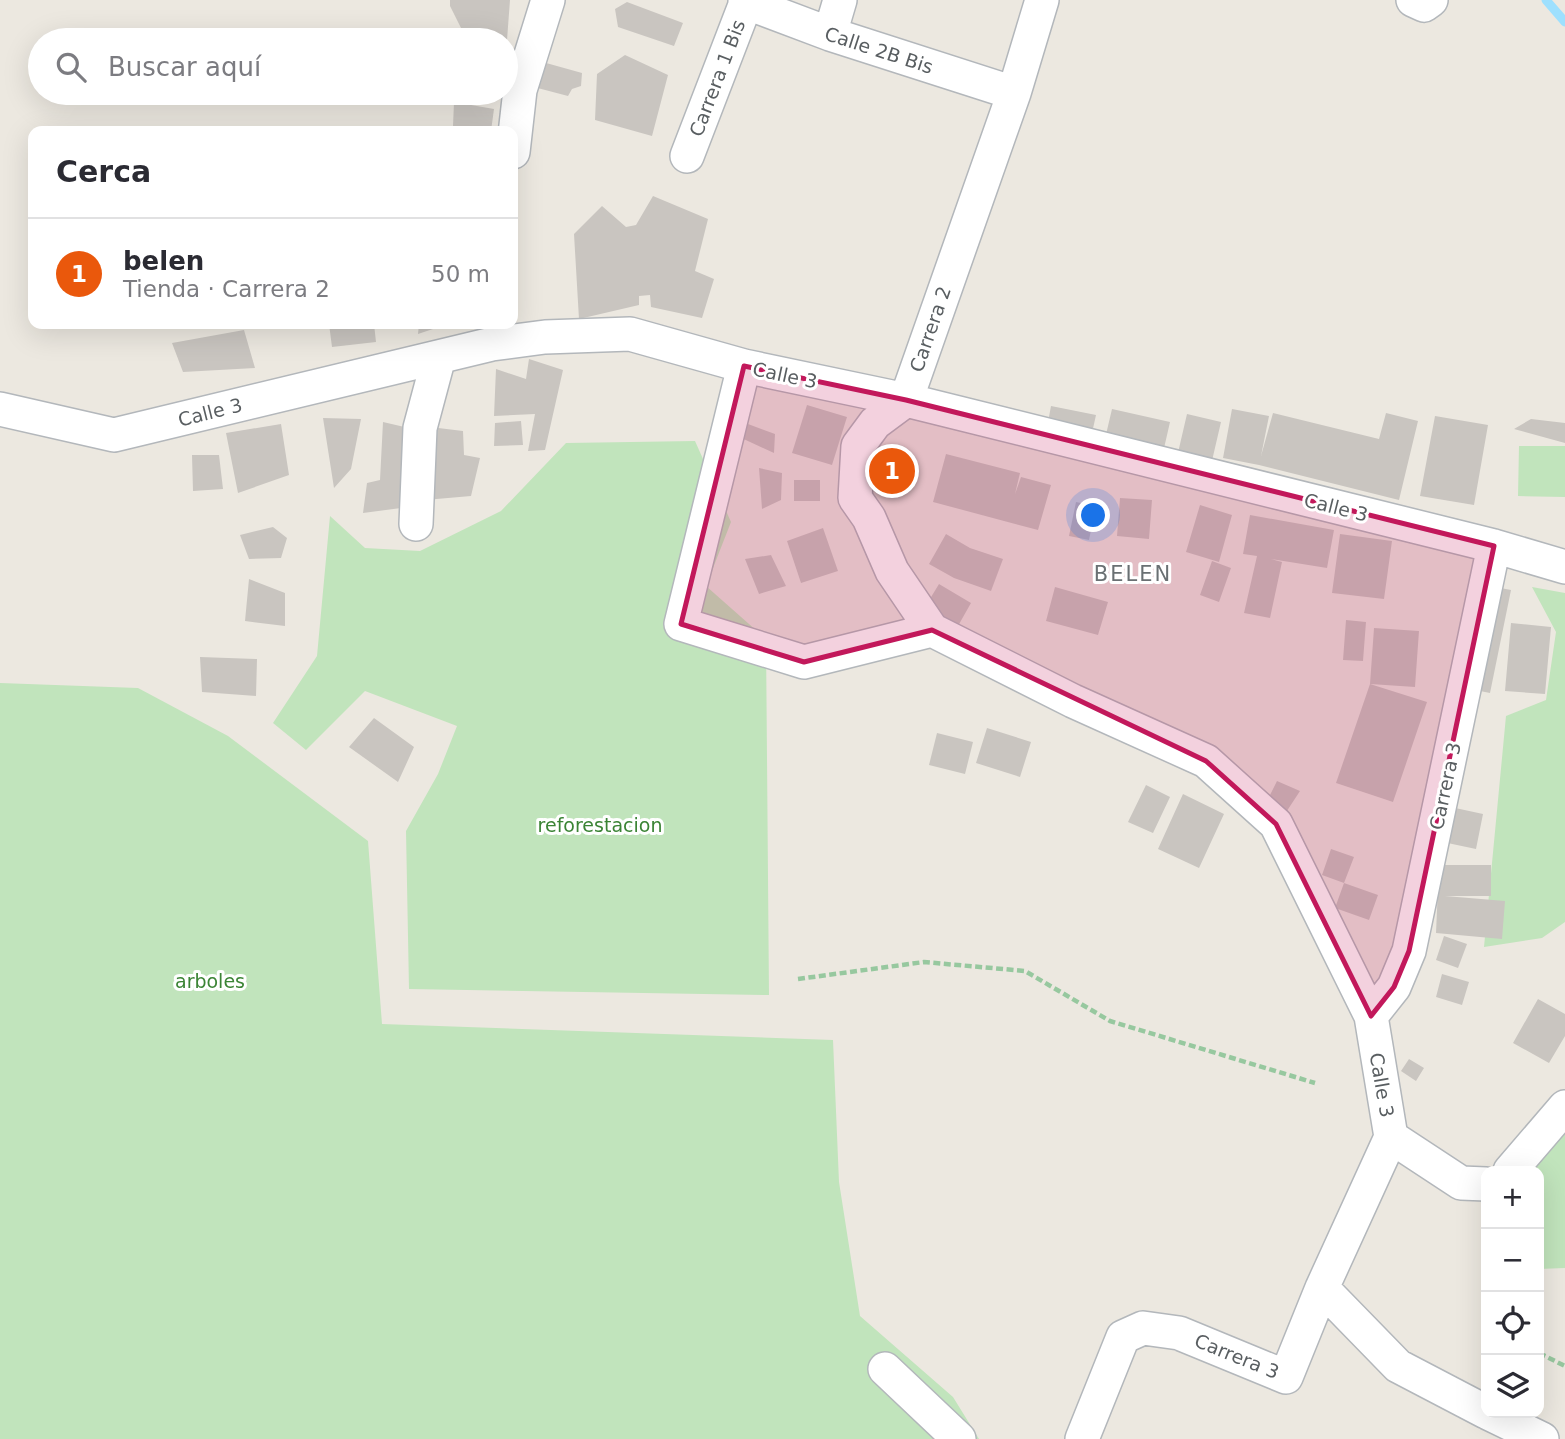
<!DOCTYPE html>
<html lang="es">
<head>
<meta charset="utf-8">
<style>
	body { margin:0; font-family:"DejaVu Sans",sans-serif; background:#f7f7f7; color:#2b2b33 }
	.controls { position:absolute; right:21px; bottom:21px; display:grid; overflow:hidden; border-radius:14px; box-shadow:0 7px 28px #0002 }
	.controls button { width:63px; height:63px; display:grid; place-items:center; padding:0; border:0; border-bottom:2px solid #e1e1e2; background:#fff; color:#2b2b33; font:35px sans-serif }
	.you { position:absolute; left:1094px; top:516px; width:24px; height:24px; margin:-18px; border:5px solid #fff; border-radius:50%; background:#1a73e8; box-shadow:0 0 0 10px #1a73e833 }
	.badge { display:grid; place-items:center; width:46px; height:46px; border-radius:50%; background:#ea580c; color:#fff; font-size:23px; font-weight:700 }
	.pin { position:absolute; translate:-50% -50%; border:4px solid #fff; box-shadow:0 2px 7px #0006 }
	.list { margin:0; padding:0; list-style:none }
	h2 { display:flex; justify-content:space-between; align-items:center; height:91px; margin:0; padding:0 28px; font-size:30px }
	h2 small { font-size:23px; font-weight:400; color:#7c7c81 }
	.list li { display:grid; grid-template-columns:46px 1fr auto; gap:21px; align-items:center; box-sizing:border-box; height:112px; padding:0 28px; border-top:2px solid #e1e1e2 }
	.list b { display:block; font-size:26px; white-space:nowrap }
	.list p { margin:0; font-size:23px; white-space:nowrap; color:#7c7c81 }
	.list em { font-size:23px; font-style:normal; color:#7c7c81 }
	.icon { flex:none; width:38px; height:38px; fill:none; stroke:currentColor; stroke-width:2; stroke-linecap:round; stroke-linejoin:round }
	.map { position:relative; flex:none; width:1565px; height:1439px; overflow:hidden }
	.search { position:absolute; background:#fff; box-shadow:0 7px 28px #0002; left:28px; top:28px; width:490px; height:77px; display:flex; align-items:center; gap:18px; box-sizing:border-box; padding:0 24px; border-radius:38px; color:#7c7c81; font-size:26px }
	.panel { position:absolute; background:#fff; box-shadow:0 7px 28px #0002; left:28px; top:126px; width:490px; height:203px; border-radius:14px }
	.map>svg:first-child { display:block }
</style>
</head>
<body>
<div class="map">
<svg width="1565" height="1439" viewBox="0 0 1565 1439">
	<rect width="100%" height="100%" fill="#ece8e0"/>
	<!-- green -->
	<path fill="#c1e4bc" d="M695,441L731,522L706,586L766,639L769,995L409,989L406,831L438,774L457,726L365,691L306,750L273,723L317,656L330,516L365,548L420,551L501,511L566,443Z
		M1519,446H1565V497L1518,496Z
		M1532,587L1565,593V922L1542,938L1484,947L1506,716L1546,700L1556,632Z
		M0,683L138,688L228,736L368,841L382,1024L833,1040L839,1182L860,1316L953,1397L979,1439H0Z
		M1565,1124V1268L1539,1269V1171H1530Z"/>
	<g fill="none" stroke-linecap="round" stroke-linejoin="round">
		<!-- stream -->
		<path stroke="#9ee0fe" stroke-width="9" d="M1546,0L1565,22"/>
	</g>
	<!-- building -->
	<path fill="#c9c5c0" d="M450,0H510L507,40H467L450,6Z
		M627,2L683,23L674,46L618,27L615,9Z
		M625,55L668,75L652,136L595,120L597,74Z
		M539,61L582,73L581,86L572,89L568,96L530,86Z
		M454,102L494,109L491,131H474L453,126Z
		M653,196L708,219L695,271L714,279L702,318L651,307L650,295L639,296V305L579,319L574,234L602,206L626,227L636,225Z
		M329,324H374L376,342L332,347Z
		M419,324H448L418,334Z
		M244,330L255,368L183,372L172,343Z
		M529,359L563,370L545,450L528,451L535,414L494,416L496,369L526,379Z
		M807,405L847,417L832,465L792,453Z
		M1051,406L1096,415L1090,442L1046,433Z
		M1112,409L1170,422L1162,457L1104,443Z
		M1232,409L1269,416L1261,456L1273,413L1379,439L1386,413L1418,421L1399,500L1259,465L1223,458Z
		M1187,414L1221,422L1211,465L1177,457Z
		M1435,416L1488,425L1474,505L1420,496Z
		M323,418L361,419L351,469L334,488Z
		M1531,419L1565,423V443L1514,429Z
		M521,421L523,445L494,446L495,423Z
		M740,421L775,434L774,453L735,435Z
		M383,422L413,429L401,508L363,513L367,483L380,480Z
		M281,424L289,475L238,493L226,433Z
		M430,427L463,431L464,455L480,458L471,496L425,500Z
		M946,454L1020,473L1015,494L1021,477L1051,485L1038,530L933,502Z
		M192,455H219L223,489L193,491Z
		M759,468L782,473L781,500L762,509Z
		M794,480H820V501H794Z
		M1120,498L1152,500L1149,539L1117,536Z
		M1076,502L1096,506L1089,540L1069,536Z
		M1200,505L1232,515L1219,562L1186,552Z
		M1250,515L1334,530L1327,568L1271,559L1282,562L1270,618L1244,613L1257,556L1243,554Z
		M273,527L287,538L281,558L249,559L240,535Z
		M823,528L838,571L801,583L787,541Z
		M946,534L970,548L1003,559L991,591L954,578L929,564Z
		M1340,534L1392,541L1384,599L1332,593Z
		M771,555L786,586L759,594L745,559Z
		M1212,561L1231,568L1219,602L1200,595Z
		M249,579L285,593V626L245,621Z
		M939,584L971,603L958,626L925,607Z
		M1490,586L1511,590L1490,693L1470,689Z
		M1055,587L1108,602L1098,635L1046,621Z
		M1346,620L1366,622L1363,661L1343,660Z
		M1511,623L1551,627L1545,694L1505,691Z
		M1374,628L1419,631L1415,687L1370,684Z
		M200,657L257,659L256,696L202,692Z
		M1370,684L1427,702L1393,802L1336,783Z
		M374,718L414,747L398,782L349,747Z
		M987,728L1031,742L1020,777L976,763Z
		M937,733L973,742L965,774L929,765Z
		M1277,781L1300,791L1281,820L1263,809Z
		M1146,785L1170,797L1153,833L1128,822Z
		M1183,794L1224,814L1199,868L1158,849Z
		M1446,806L1483,814L1476,849L1438,841Z
		M1331,849L1354,857L1344,883L1322,875Z
		M1439,865H1491V896H1445L1505,901L1502,939L1436,933Z
		M1344,883L1378,895L1369,920L1335,908Z
		M1444,936L1467,944L1458,968L1436,960Z
		M1442,974L1469,982L1462,1005L1436,997Z
		M1538,999L1565,1014V1036L1549,1063L1513,1043Z
		M1409,1059L1424,1068L1416,1081L1401,1071Z"/>
	<g fill="none" stroke-linecap="round" stroke-linejoin="round">
		<defs>
			<path id="minor" d="M1042,0L1014,93L906,400L875,423L858,446L855,498L869,518L892,571L932,630L1073,701L1206,761L1276,824L1371,1016L1391,1137L1461,1183L1486,1184
				M1413,0L1424,5L1431,0
				M745,2L830,34L1014,93
				M830,34L840,0
				M513,152L520,90L548,0
				M687,156L747,0
				M744,366L681,624L804,662L932,630
				M0,409L114,435L492,344L545,337L630,334L744,366L906,400L1494,546L1565,567
				M416,524L420,428L439,357
				M1371,1016L1394,987L1409,951L1494,546
				M1510,1171L1565,1107
				M1322,1288L1398,1366L1486,1412
				M885,1369L959,1439
				M1488,1413L1542,1439
				M1082,1439L1123,1337L1143,1328L1179,1333L1286,1377L1322,1288L1391,1137"/>
		</defs>
		<!-- minor casing -->
		<use href="#minor" stroke="#b3b7bb" stroke-width="36"/>
		<!-- path -->
		<path stroke="#97c89f" stroke-width="4.5" stroke-dasharray="7 3.5" stroke-linecap="butt" d="M798,979L924,962L1025,971L1110,1021L1315,1083
			M1539,1353L1565,1366"/>
		<!-- minor -->
		<use href="#minor" stroke="#fff" stroke-width="33"/>
	</g>
	<!-- marked area -->
	<path fill="#c2185b" fill-opacity="0.2" stroke="#c2185b" stroke-width="5" stroke-linejoin="round" d="M744,366L906,400L1494,546L1409,951L1394,987L1371,1016L1276,824L1206,761L932,630L804,662L681,624Z"/>
	<g text-anchor="middle" dominant-baseline="central" stroke-width="6" stroke-linejoin="round" paint-order="stroke">
		<!-- street labels -->
		<g font-size="19" fill="#595e61" stroke="#fff">
			<text transform="translate(879 50) rotate(18)">Calle 2B Bis</text>
			<text transform="translate(717 78) rotate(-69)">Carrera 1 Bis</text>
			<text transform="translate(930 329) rotate(-71)">Carrera 2</text>
			<text transform="translate(785 375) rotate(12)">Calle 3</text>
			<text transform="translate(210 412) rotate(-14)">Calle 3</text>
			<text transform="translate(1336 507) rotate(14)">Calle 3</text>
			<text transform="translate(1445 786) rotate(-78)">Carrera 3</text>
			<text transform="translate(1382 1085) rotate(80)">Calle 3</text>
			<text transform="translate(1237 1356) rotate(22)">Carrera 3</text>
		</g>
		<!-- park labels -->
		<g font-size="19" fill="#3b8435" stroke="#fff">
			<text x="600" y="825">reforestacion</text>
			<text x="210" y="981">arboles</text>
		</g>
		<!-- neighbourhood labels -->
		<g font-size="21" letter-spacing="2" fill="#6a7073" stroke="#fff">
			<text x="1133" y="574">BELEN</text>
		</g>
	</g>
</svg>
<div class="controls">
<button>+</button>
<button>−</button>
<button><svg class="icon" aria-label="locate" viewBox="0 0 24 24"><circle cx="12" cy="12" r="6"/><path d="M12 2v4M12 18v4M2 12h4M18 12h4"/></svg></button>
<button><svg class="icon" aria-label="layers" viewBox="0 0 24 24"><path d="M12 4l9 5-9 5-9-5zM3 14l9 5 9-5"/></svg></button>
</div>
<div class="you"></div>
<div class="pin badge" style="left:892px;top:471px">1</div>
<div class="search"><svg class="icon" aria-label="search" viewBox="0 0 24 24"><circle cx="10" cy="10" r="6"/><path d="M15 15l6 6"/></svg>Buscar aquí</div>
<section class="panel">
<h2>Cerca<small></small></h2>
<ul class="list">
<li><span class="badge">1</span><div><b>belen</b><p>Tienda · Carrera 2</p></div><em>50 m</em></li>
</ul>
</section>
</div>
</body>
</html>
